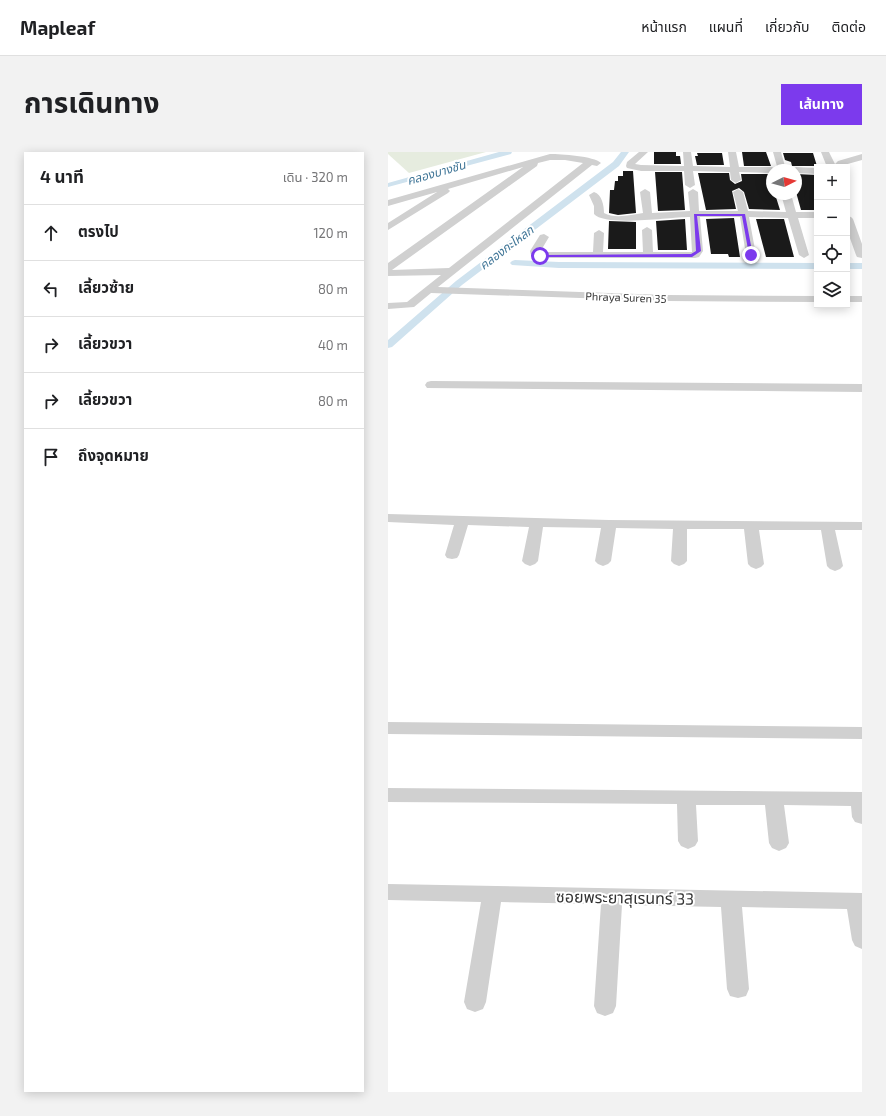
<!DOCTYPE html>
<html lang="th">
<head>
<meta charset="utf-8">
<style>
	body { margin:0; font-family:"Exo 2","Noto Sans Thai",sans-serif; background:#f2f2f2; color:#202124 }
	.controls { position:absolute; right:12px; top:12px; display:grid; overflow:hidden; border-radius:0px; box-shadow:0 2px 10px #0003 }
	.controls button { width:36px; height:36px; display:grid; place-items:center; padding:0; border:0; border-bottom:1px solid #e0e0e0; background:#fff; color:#202124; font:20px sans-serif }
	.compass { position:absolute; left:378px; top:12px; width:36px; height:36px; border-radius:50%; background:#fff; box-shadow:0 2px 10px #0003; rotate:84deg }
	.stop { position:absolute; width:12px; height:12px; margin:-9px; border:3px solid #7c3aed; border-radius:50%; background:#fff }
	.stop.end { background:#7c3aed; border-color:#fff; box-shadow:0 1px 4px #0008 }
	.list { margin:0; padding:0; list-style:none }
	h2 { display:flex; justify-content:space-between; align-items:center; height:52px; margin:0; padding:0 16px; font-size:17px }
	h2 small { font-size:13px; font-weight:400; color:#757577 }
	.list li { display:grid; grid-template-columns:26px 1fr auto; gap:12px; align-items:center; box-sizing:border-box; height:56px; padding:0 16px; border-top:1px solid #e0e0e0 }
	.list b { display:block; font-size:15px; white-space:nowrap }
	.list em { font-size:13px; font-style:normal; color:#757577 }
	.icon { flex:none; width:22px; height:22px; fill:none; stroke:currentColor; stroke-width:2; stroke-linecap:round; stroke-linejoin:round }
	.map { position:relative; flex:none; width:474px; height:940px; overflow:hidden; border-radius:0px }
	header { display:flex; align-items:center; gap:24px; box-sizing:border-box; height:56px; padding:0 20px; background:#fff; border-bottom:1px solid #e0e0e0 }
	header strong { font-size:19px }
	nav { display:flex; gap:22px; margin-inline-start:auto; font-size:14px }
	.intro { display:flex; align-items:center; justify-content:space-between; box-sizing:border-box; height:96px; padding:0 24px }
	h1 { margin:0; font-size:28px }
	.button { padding:10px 18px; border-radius:0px; background:#7c3aed; color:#fff; font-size:14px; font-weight:700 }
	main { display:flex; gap:24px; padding:0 24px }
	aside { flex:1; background:#fff; border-radius:0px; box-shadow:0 2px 10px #0003 }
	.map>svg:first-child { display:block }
</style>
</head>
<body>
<header>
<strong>Mapleaf</strong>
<nav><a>หน้าแรก</a><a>แผนที่</a><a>เกี่ยวกับ</a><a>ติดต่อ</a></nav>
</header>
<div class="intro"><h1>การเดินทาง</h1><a class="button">เส้นทาง</a></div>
<main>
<aside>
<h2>4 นาที<small>เดิน · 320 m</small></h2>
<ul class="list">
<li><svg class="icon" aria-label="ahead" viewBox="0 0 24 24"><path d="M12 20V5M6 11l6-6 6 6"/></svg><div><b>ตรงไป</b></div><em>120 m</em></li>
<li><svg class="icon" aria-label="left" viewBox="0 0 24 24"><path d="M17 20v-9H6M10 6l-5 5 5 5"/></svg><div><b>เลี้ยวซ้าย</b></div><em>80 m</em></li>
<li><svg class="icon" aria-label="right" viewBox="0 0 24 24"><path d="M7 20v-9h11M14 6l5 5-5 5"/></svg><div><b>เลี้ยวขวา</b></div><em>40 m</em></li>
<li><svg class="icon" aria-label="right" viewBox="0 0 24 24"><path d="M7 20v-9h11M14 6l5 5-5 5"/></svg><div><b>เลี้ยวขวา</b></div><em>80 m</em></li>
<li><svg class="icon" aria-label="arrive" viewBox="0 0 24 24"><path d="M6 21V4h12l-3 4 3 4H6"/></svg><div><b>ถึงจุดหมาย</b></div></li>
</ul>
</aside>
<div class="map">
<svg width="474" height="940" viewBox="0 0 474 940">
	<rect width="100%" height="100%" fill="#fff"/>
	<!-- green -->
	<path fill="#e6ecdf" d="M0,0H98L21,21L0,2Z"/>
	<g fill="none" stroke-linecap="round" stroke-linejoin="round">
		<!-- canal -->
		<path fill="#cfe2ee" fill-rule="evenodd" d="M111,0H124L123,2L0,35V31Z
			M233,0H241L231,14L74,133L4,195L0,196V188L68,129L225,10Z
			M127,108L171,110L429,111V117L171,116L124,113L122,111L124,109Z
			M459,111H474V117H459Z"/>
	</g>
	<!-- building -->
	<path fill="#1a1a1a" d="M266,0H288V4H292L293,12H266Z
		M354,0H378L383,14H356Z
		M309,1H334L336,13H309L307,4H310Z
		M395,1H425L429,14H404L403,10L397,8Z
		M235,19H245L248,61L230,63L221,61L222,38H226L227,29H230V24H235Z
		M267,20H294L297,58L270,59Z
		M310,21H341L342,28L347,32L354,29L353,22H384V42H387L392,58L361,57L356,40L351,36L344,39L348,57L318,58Z
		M408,22L429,23V58H413L408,40Z
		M346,66L352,105H341L340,102H323L318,67Z
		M297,67L299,98H270L268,69Z
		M368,67H396L406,105H378Z
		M221,69L248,70V97H220Z"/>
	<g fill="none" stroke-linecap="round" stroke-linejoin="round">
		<!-- minor -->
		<path fill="#d0d0d0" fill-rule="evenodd" d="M251,0H260L247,12L253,13L296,14L295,0H303L305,14L342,15L340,0H348L351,15H384L388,18H384V21L351,20L353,28L348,31L343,28L342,20L305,19L307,33L302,36L297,33L296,19H253L239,16L238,14L239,10Z
			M385,0H393L398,18H390Z
			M433,0H441L447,12L450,9L474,2V8L456,13L454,15H439Z
			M162,2C173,2 206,4 213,11L209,14L204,13L50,135L279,143L429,144V150L279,149L43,141L26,155L0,157V151L19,150L53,123L0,124V111L135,15L60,37L62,39L60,41L0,78V71L49,40L0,54V48ZM162,8H177L195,11L61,116L4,118L149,14L150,11Z
			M408,15L429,16V22L408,21V18H404Z
			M257,37L262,40L264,61L302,59L300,40L305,37L310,40L311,59H350L345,40L350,37L355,40L360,59L398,60L393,42H403L408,60H429V66H410L421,103L416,106L411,103L400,66L361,65L368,103L363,106L358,103L352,65H312L315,99L311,105L307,106H148L143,103L142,99L152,83L156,82L161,85L152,100H205L206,81L211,78L216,81L215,100H255L254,78L259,75L264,78L265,100H304L302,65C283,65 217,75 206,62V54L201,43L206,40C214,42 216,54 216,61C227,67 243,63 255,61L252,40Z
			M459,64L463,65L465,67L474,92V106L469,105L468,103L459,78Z
			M459,144H474V150H459Z
			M43,229L474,232V240L39,236L37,233L39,230Z
			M0,362L221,368L474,370V378H447L455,414L452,417L447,419L442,417L439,414L433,378H371L376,412L373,415L368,417L363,415L360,412L356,377H299V409L296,412L291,414L286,412L283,409L285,377L228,376L223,409L220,412L215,414L210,412L207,409L213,376L155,375L150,409L147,412L142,414L137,412L134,409L141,375L80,373L71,403L69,406L64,407L59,406L57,403L66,373L0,370Z
			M0,570L474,575V587L0,582Z
			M0,636L474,640V672L467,670L464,665L463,654L396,653L401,691L398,696L391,699L384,696L381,691L377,653H308L310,689L307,694L300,697L293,694L290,689L289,652L0,650Z
			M0,732L474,741V797L467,794L464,788L459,757L354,755L361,837L358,844L350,846L342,844L339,837L333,755L234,753L228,854L225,861L217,864L209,861L206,854L213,752L113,750L98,850L95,857L87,860L79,857L76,850L93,750L0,748Z"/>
	</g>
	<!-- route -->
	<path fill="#7c3aed" d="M306,62H357L365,104L361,103L354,64H309L313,99L304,105H152L150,104L152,103L303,102L308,99Z"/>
	<g text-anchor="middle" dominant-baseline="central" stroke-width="4" stroke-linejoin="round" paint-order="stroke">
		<!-- far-street labels -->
		<g font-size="11" fill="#333" stroke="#fff">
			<text transform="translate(238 145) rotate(2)">Phraya Suren 35</text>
		</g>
		<!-- far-water labels -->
		<g font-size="12" font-style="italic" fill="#3f7597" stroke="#fff">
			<text transform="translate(48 20) rotate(-16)">คลองบางชัน</text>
			<text transform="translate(118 95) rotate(-37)">คลองกะโหลก</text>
		</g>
		<!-- near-street labels -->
		<g font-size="16" fill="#333" stroke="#fff">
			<text transform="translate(237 745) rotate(1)">ซอยพระยาสุเรนทร์ 33</text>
		</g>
	</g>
</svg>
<div class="controls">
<button>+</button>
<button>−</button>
<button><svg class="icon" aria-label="locate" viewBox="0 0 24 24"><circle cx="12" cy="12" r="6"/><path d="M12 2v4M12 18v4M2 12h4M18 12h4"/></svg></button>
<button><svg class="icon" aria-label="layers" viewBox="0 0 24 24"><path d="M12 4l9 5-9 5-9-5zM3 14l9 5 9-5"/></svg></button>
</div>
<svg class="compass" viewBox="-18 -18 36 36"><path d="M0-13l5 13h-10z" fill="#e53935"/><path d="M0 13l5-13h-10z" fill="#757577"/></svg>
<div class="stop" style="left:152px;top:104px"></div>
<div class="stop end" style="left:363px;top:103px"></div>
</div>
</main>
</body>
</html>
